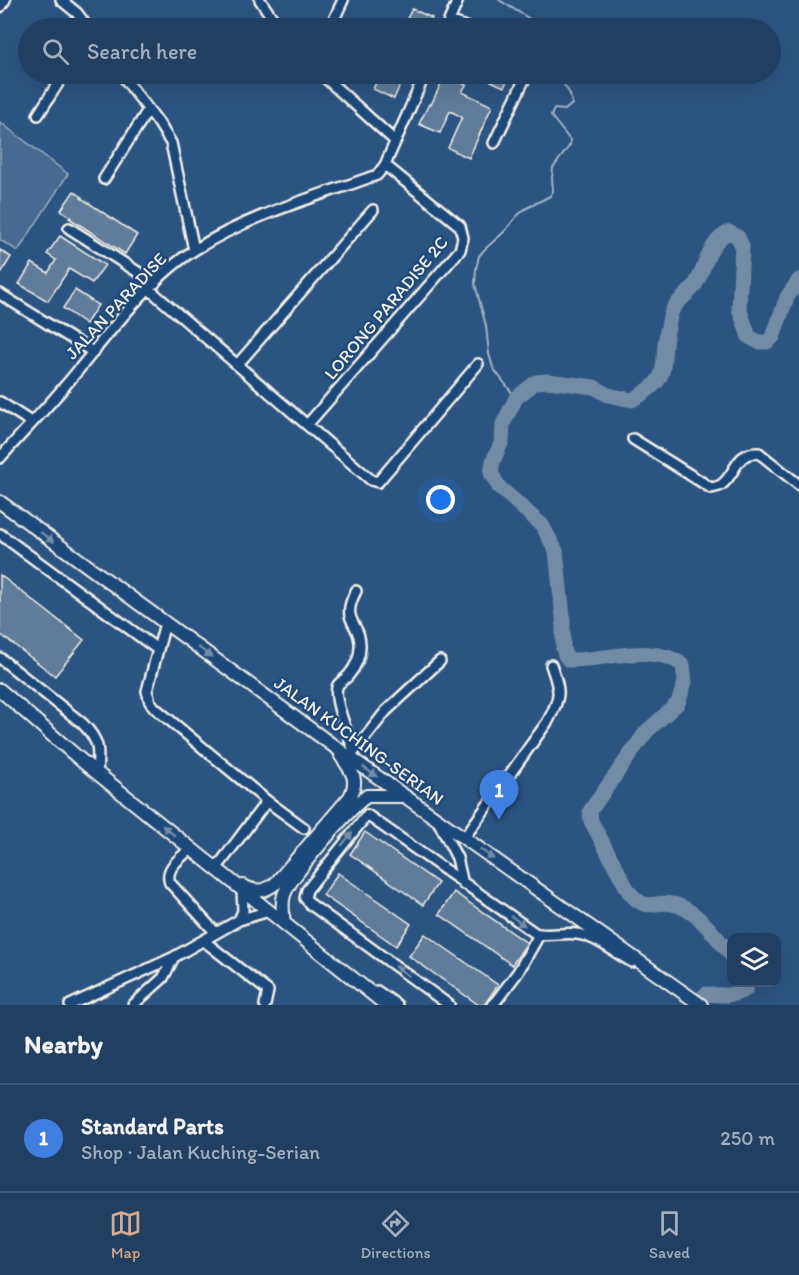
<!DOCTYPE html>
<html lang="en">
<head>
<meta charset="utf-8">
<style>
	body { margin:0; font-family:Itim,sans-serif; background:#294667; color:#f1f3f6 }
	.controls { position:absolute; right:18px; bottom:18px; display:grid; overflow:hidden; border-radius:12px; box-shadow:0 6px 24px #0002 }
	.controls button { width:54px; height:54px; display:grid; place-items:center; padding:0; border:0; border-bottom:2px solid #3e5876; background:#213f61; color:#f1f3f6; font:30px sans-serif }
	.you { position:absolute; left:441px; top:500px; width:21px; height:21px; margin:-15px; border:4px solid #fff; border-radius:50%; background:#1a73e8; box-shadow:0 0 0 9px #1a73e833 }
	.badge { display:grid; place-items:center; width:39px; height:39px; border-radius:50%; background:#d6ab8b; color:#fff; font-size:20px; font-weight:700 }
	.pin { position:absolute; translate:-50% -50px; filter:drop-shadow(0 2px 3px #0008) }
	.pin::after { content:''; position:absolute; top:32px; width:21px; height:18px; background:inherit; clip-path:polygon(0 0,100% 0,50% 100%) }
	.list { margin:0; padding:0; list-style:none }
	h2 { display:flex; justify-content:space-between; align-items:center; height:78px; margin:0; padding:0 24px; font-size:26px }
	h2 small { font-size:20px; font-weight:400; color:#a2afbd }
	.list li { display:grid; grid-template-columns:39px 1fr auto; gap:18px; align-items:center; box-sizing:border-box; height:108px; padding:0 24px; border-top:2px solid #3e5876 }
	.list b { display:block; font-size:22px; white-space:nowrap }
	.list p { margin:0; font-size:20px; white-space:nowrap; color:#a2afbd }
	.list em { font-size:20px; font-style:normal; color:#a2afbd }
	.icon { flex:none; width:33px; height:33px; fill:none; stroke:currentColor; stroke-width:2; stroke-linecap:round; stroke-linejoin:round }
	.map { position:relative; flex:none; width:799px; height:1005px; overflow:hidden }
	.search { position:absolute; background:#213f61; box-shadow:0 6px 24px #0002; left:18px; right:18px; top:18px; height:66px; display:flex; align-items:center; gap:15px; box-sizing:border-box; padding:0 21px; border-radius:33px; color:#a2afbd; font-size:22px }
	.sheet { height:186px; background:#213f61 }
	nav { display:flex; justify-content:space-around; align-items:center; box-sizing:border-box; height:84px; border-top:2px solid #3e5876; background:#213f61; font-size:16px; color:#a2afbd }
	nav a { display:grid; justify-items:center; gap:3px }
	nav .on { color:#d6ab8b }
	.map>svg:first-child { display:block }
</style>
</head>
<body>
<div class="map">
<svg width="799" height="1005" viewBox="0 0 799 1005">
	<rect width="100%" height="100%" fill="#2c5481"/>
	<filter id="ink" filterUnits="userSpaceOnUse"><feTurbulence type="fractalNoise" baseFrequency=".0167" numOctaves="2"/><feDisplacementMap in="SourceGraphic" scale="12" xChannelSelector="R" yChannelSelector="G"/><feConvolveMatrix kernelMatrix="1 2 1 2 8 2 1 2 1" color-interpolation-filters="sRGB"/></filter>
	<g filter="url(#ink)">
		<!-- green -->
		<path fill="#496b90" stroke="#9eaebc" stroke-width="1.5" d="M0,122L68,174L18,251L0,240Z"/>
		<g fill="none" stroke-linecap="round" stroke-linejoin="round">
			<!-- stream -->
			<path stroke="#a7b4c0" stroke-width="2" d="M499,0L530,19L536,28
				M516,398L493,368L489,354L486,326L475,284L476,269L479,256L485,249L504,232L516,217L525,209L550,196L553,191L552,178L553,168L570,145V140L551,116L554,109L565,110L572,104L570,94L557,74"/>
			<!-- river -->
			<path stroke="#738ca6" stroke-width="15" d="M732,956C718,939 695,907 672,904C651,900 648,914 629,892L591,821L590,811L646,732L678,703L685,682L683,665C653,642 605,661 569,660L565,655L563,648V617L556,551L542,525L499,487L491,473L493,461L502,441L503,424L516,398L536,382L548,381L594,387L608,395L632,400C676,376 658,367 668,327C669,322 670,314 673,309C678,300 689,294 695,285C706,267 708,242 729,232L738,237L742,246L739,308L749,337L759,342H767L773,337L787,297L799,280
				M695,1005L706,994C720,995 733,997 746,989L747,982"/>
		</g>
		<!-- building -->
		<path fill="#5e7b9a" stroke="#f4f1e8" stroke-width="1.5" d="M412,9L432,18L428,28H402Z
			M380,74H393L403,78L394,99L373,89Z
			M476,74H511L504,87Z
			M445,75L466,85L462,92L492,106L469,158L448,148L462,117L450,111L440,133L419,124L429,104L431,105Z
			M74,191L82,197L81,198L137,235L125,254L69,218L71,217L61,210Z
			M60,236L105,265L92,283L69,269L48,301L19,284L32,263L48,273L56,260L47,254Z
			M0,250L11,257L0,275Z
			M75,290L98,305L86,324L63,308Z
			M0,575L84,640L55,676L0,634Z
			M365,832L438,883L423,905L350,854Z
			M338,873L411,924L396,946L323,895Z
			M454,892L527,943L512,965L439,914Z
			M425,934L498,985L484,1005H479L409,956Z"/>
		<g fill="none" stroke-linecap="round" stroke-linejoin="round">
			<defs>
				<path id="minor" d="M61,0L77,13L88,28
					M260,0L279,28
					M0,7L5,0
					M450,21L468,28
					M330,28L343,0
					M446,28L458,0
					M121,74L158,122L171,143L194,250
					M321,74L395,141
					M38,115L64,74
					M494,143L527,74
					M104,179L148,110
					M69,228L155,283
					M149,289L371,480L378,482L478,364
					M0,294L93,352
					M237,365L373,210
					M0,402L31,422
					M307,425L460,250L463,238L460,226L385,165
					M633,439L711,488C715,487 718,487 721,485C737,474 734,452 759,453L799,485
					M0,458C21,434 44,411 64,387C102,343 147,279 196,249C252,214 316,197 377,175L385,165L425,74
					M0,534L157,649
					M165,623L147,691L150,702L155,708L267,801L216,869
					M0,658L82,723C100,741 99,749 97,773
					M354,751C350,739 331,696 338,685C340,682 345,679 348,676C355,668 360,657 360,647C361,621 339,623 356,591
					M353,753L386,711L440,661
					M267,801L304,828
					M438,821L457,858L463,884
					M464,838L548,721C562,695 560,691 551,665
					M191,848C181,858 164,868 170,883L216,933
					M239,920L243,911L242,890
					M204,941L268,991L265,1005
					M377,991L397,1005
					M70,1005L174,957L239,920L269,911
					M133,1005L163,978L174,957
					M449,1005L310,904L305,898L307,890L367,815L535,933C545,937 564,932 577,934C596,936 615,953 632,962
					M493,1005L518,972L539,935"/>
				<path id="highway" d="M0,502L335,747L701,1005
					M0,690L82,761L386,1005
					M243,886C257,893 264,892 276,883L350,797C359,780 352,771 341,756
					M284,923C283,913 281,904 284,895C289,878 351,806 367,796H402"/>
			</defs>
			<!-- minor casing -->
			<use href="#minor" stroke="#f4f1e8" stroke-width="14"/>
			<!-- highway casing -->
			<use href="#highway" stroke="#f4f1e8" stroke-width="16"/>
			<!-- minor -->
			<use href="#minor" stroke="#1f4a7a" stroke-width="9"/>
			<!-- highway -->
			<use href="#highway" stroke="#1f4a7a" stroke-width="12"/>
		</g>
		<!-- one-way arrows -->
		<defs><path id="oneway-solid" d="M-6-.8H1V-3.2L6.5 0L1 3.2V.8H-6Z" transform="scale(1.5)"/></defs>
		<g fill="#748da6">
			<use href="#oneway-solid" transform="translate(47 537) rotate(36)"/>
			<use href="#oneway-solid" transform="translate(205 652) rotate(36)"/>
			<use href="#oneway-solid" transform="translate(370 772) rotate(35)"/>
			<use href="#oneway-solid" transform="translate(169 831) rotate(-141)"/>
			<use href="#oneway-solid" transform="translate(347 839) rotate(-51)"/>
			<use href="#oneway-solid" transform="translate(487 854) rotate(35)"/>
			<use href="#oneway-solid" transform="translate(518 921) rotate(35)"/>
			<use href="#oneway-solid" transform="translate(402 971) rotate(-144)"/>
		</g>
	</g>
	<g text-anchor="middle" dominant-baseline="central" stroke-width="5" stroke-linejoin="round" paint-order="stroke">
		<!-- street labels -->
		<g font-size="18" fill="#f4f1e8" stroke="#1f4a7a">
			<text transform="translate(116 306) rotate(-47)">JALAN PARADISE</text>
			<text transform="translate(386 308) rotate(-50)">LORONG PARADISE 2C</text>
			<text transform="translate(359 741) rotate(36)">JALAN KUCHING-SERIAN</text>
		</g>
	</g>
</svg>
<div class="controls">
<button><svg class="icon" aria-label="layers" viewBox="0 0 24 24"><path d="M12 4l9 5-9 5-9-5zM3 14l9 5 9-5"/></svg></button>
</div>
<div class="you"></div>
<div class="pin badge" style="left:499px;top:820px;background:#3f7fe0">1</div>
<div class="search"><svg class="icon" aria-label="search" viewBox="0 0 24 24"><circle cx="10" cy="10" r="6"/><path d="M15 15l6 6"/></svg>Search here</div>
</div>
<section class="sheet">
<h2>Nearby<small></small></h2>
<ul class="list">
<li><span class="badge" style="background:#3f7fe0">1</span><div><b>Standard Parts</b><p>Shop · Jalan Kuching-Serian</p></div><em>250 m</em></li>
</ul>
</section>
<nav>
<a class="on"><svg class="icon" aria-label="map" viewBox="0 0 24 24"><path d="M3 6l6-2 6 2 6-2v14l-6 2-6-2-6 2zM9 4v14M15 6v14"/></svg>Map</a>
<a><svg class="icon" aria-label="directions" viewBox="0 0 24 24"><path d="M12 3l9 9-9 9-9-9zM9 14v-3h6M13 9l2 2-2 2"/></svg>Directions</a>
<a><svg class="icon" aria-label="saved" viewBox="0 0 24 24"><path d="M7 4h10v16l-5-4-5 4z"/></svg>Saved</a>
</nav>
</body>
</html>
